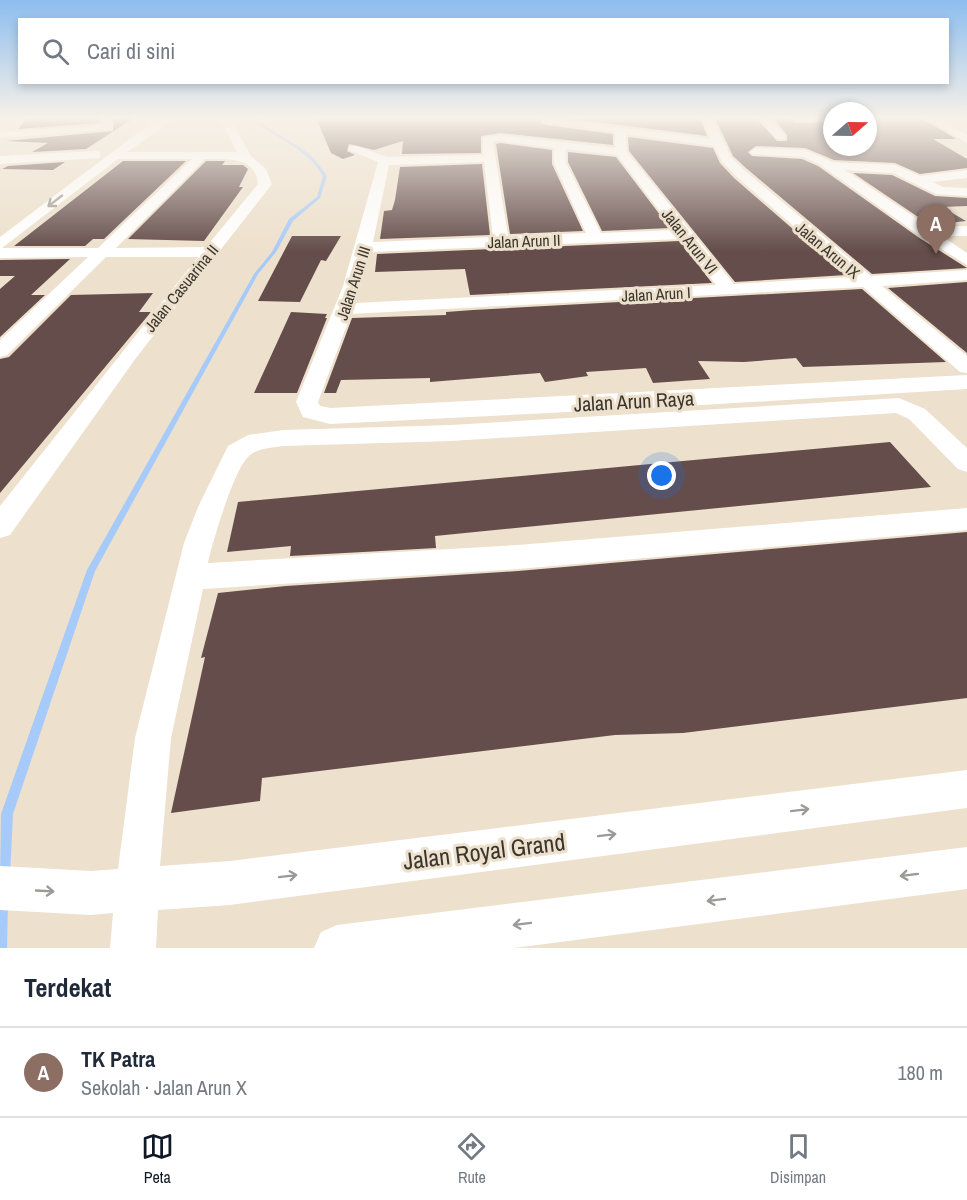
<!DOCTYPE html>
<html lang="id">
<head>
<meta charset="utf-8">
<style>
	body { margin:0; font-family:"Archivo Narrow",sans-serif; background:#f6f6f7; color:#1f2937 }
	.compass { position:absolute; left:823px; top:102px; width:54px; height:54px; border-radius:50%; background:#fff; box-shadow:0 3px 9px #0003; rotate:70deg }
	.you { position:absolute; left:662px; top:476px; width:21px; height:21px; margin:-15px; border:4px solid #fff; border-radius:50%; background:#1a73e8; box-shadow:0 0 0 9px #1a73e833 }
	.badge { display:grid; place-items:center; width:39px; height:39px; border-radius:50%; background:#111827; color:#fff; font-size:20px; font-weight:700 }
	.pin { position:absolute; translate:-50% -50px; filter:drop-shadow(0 2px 3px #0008) }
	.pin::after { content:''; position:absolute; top:32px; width:21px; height:18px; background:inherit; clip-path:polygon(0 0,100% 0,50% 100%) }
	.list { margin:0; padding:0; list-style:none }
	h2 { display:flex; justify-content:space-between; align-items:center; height:78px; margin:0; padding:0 24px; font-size:26px }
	h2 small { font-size:20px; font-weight:400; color:#747a83 }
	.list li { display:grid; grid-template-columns:39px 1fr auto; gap:18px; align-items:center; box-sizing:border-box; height:90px; padding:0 24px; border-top:2px solid #e0e1e3 }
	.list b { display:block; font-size:22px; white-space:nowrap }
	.list p { margin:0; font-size:20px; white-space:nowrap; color:#747a83 }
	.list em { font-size:20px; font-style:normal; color:#747a83 }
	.icon { flex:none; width:33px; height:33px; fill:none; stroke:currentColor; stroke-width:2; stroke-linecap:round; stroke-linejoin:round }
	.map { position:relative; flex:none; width:967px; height:948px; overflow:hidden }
	.search { position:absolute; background:#fff; box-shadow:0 3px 9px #0003; left:18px; right:18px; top:18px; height:66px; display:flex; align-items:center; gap:15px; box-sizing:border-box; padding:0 21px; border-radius:0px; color:#747a83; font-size:22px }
	.sheet { height:168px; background:#fff }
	nav { display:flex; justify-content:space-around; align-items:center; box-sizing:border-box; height:84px; border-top:2px solid #e0e1e3; background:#fff; font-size:16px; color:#747a83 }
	nav a { display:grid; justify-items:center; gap:3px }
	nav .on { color:#111827 }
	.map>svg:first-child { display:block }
</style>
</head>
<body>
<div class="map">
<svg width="967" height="948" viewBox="0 0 967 948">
	<rect width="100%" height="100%" fill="#ede0cc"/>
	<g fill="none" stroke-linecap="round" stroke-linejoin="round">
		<!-- stream -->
		<path fill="#a6cafa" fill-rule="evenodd" d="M257,118H261V122C276,135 297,143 312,157C318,163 322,169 327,176L320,198L293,221L276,252L258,274L95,571L13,814L10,875L8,879L4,881L0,880L1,814L87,570L254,274L272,252L289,219L317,197L323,176C318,169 314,162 307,157C292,143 273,136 258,123Z
			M0,896H2L7,897L8,902L7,948H0Z"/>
	</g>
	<!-- building -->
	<path fill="#644d4b" d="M27,118H100V123L18,129Z
		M114,118H134L86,149L32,152L48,143L6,141L113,131Z
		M316,118H541V123L546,125L613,134V145L500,133L481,136V153L402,154L403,141L374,150L349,144L347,151L355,155L343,159L331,153Z
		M565,118H700L707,136Z
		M715,118H756L777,141H787V135L773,118H788L795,123L832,122V147H868V118H920L945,132L956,139H933L967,159V168L920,174L895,163L834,160L805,148L756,146L748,152L752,156L802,159L818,166L918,237L967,268L872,274L746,168L733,156Z
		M628,137L713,148L720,163L734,178L846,275L735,282L629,151Z
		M500,143L552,150V164L583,231L510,234L496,144Z
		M568,152L616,157L670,228L602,231L568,162Z
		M123,161H186L104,239H93L85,246H14Z
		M206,161H225L222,165H243L248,169L239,187H243L204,241L128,239Z
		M65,162L53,170L2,169L8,166Z
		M482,164L490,235L380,239L384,211L392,210L395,200L400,167Z
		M853,173L892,175L935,196L967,198V206L942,207L966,221L930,225Z
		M292,236H341L326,261L321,260L300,302L258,301Z
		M680,241L712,283L470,295L465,269L375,272L377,254Z
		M70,259L31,295H45L0,337V289L15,276H0V260Z
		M967,282V353L888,288Z
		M862,289L946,362L803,367L796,358L744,362L698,361L710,379L653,383L646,368L586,372L588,376L545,382L540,373L430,382V378L341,380L336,393H324L352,318L446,315V312L473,310Z
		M153,293L139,312H151L0,493V359L9,357L71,295Z
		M291,312L327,314L325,318H327L297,393H254Z
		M890,442L931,487L435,536L436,548L290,556L291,546L227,552L238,502Z
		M967,532V698L683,733L615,735L262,778L260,801L171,813L205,657L201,658L218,593L286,586L518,571Z"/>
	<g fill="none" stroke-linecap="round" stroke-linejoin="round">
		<!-- minor -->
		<path fill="#fff" fill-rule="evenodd" d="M102,118H112L113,129L0,138V132L103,125Z
			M162,118H176L127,152H237L220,118H230L251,156L266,169L272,184L136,358L10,535L0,538V506L198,257H106L7,355L0,357V340L88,257L0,258V237L140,131ZM118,159H192L98,248H2ZM205,159C226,159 256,156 258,184L206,247L116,248Z
			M543,118L711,139L702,118H712L731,157L744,170L871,276L967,270V280L882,286L967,356V373L960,372L863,287L351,314L318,402L320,406L330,408L967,375V389L669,407L330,424L303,417L296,402L343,286L378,162L349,150V146H357L387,157L483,155V137L500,135L615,148V132L547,123L543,122ZM626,134L714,146L722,161L736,176L852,277L734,284L627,152ZM500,141L554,148V163L586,233L508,236L493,142ZM566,149L617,155L674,230L601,233L566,163ZM484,162L493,237L373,242L389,165ZM681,239L716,285L355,303L370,252Z
			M758,118H769L785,135V139H777Z
			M790,118H832V120L795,121Z
			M926,118H939L967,135V143Z
			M756,148L805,150L833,162L895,165L920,176L967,170V178L933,182L943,187L967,188V196L936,194L893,173L845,170L929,227L967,226V236H942L967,253V265L919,235L819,164L803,157L752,154L750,152Z
			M96,151L100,152V158L0,164V156Z
			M899,398L925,409L967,448V472L958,469L909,419L896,413L451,441L283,446C271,448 257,448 248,457C234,470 212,543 208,563L518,545L967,508V530L518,569L203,589L171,738L160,866L230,861L967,770V808L230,905L158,910L156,948H110L113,913L91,915L0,910V866L91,871L118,869L135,738L184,543L198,507L228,446L248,435L283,430L451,425Z
			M967,847V889L514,948H314L321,932L337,925Z"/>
	</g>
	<!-- one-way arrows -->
	<defs><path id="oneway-shaft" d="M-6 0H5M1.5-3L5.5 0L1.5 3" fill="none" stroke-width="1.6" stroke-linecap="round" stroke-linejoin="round" transform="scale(1.5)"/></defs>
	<g stroke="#9c9a96">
		<use href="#oneway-shaft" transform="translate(55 201) rotate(142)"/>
		<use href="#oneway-shaft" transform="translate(800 810) rotate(-7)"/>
		<use href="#oneway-shaft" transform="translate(607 835) rotate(-7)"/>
		<use href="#oneway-shaft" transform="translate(909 875) rotate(173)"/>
		<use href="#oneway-shaft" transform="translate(288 876) rotate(-7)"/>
		<use href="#oneway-shaft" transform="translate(45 891) rotate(3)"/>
		<use href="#oneway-shaft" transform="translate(716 900) rotate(173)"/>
		<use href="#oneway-shaft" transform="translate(522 924) rotate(173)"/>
	</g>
	<!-- sky -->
	<linearGradient id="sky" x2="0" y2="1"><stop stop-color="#8dbdef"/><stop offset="0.47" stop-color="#f7f1e8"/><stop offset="1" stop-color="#f7f1e8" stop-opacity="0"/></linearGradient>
	<rect width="967" height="251" fill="url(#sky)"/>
	<g text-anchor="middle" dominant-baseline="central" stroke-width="6" stroke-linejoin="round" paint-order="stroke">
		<!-- far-street labels -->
		<g font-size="16" fill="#3a352d" stroke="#ede0cc">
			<text transform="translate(524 241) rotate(-2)">Jalan Arun II</text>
			<text transform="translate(690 241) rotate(51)">Jalan Arun VI</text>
			<text transform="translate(828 250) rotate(40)">Jalan Arun IX</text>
			<text transform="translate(353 283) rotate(-72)">Jalan Arun III</text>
			<text transform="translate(181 288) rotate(-51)">Jalan Casuarina II</text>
			<text transform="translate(656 294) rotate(-3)">Jalan Arun I</text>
		</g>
		<!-- street labels -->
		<g font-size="20" fill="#3a352d" stroke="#ede0cc">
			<text transform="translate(634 401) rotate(-3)">Jalan Arun Raya</text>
		</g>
		<!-- near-street labels -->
		<g font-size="24" fill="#3a352d" stroke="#ede0cc">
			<text transform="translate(484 851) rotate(-7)">Jalan Royal Grand</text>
		</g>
	</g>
</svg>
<svg class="compass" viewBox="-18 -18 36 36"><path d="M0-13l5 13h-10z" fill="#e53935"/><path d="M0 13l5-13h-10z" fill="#747a83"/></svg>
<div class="you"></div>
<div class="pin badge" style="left:936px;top:254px;background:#8d6e63">A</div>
<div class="search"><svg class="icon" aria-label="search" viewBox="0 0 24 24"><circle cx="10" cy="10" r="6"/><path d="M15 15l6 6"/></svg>Cari di sini</div>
</div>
<section class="sheet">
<h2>Terdekat<small></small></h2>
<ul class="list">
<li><span class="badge" style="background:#8d6e63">A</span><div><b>TK Patra</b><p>Sekolah · Jalan Arun X</p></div><em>180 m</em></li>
</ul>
</section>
<nav>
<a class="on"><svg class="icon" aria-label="map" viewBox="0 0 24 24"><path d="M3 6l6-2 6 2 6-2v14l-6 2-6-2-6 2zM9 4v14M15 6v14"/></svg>Peta</a>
<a><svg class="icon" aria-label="directions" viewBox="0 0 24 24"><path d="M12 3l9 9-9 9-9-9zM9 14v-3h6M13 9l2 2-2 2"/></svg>Rute</a>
<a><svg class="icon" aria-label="saved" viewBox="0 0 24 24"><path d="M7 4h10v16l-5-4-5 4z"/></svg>Disimpan</a>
</nav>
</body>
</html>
